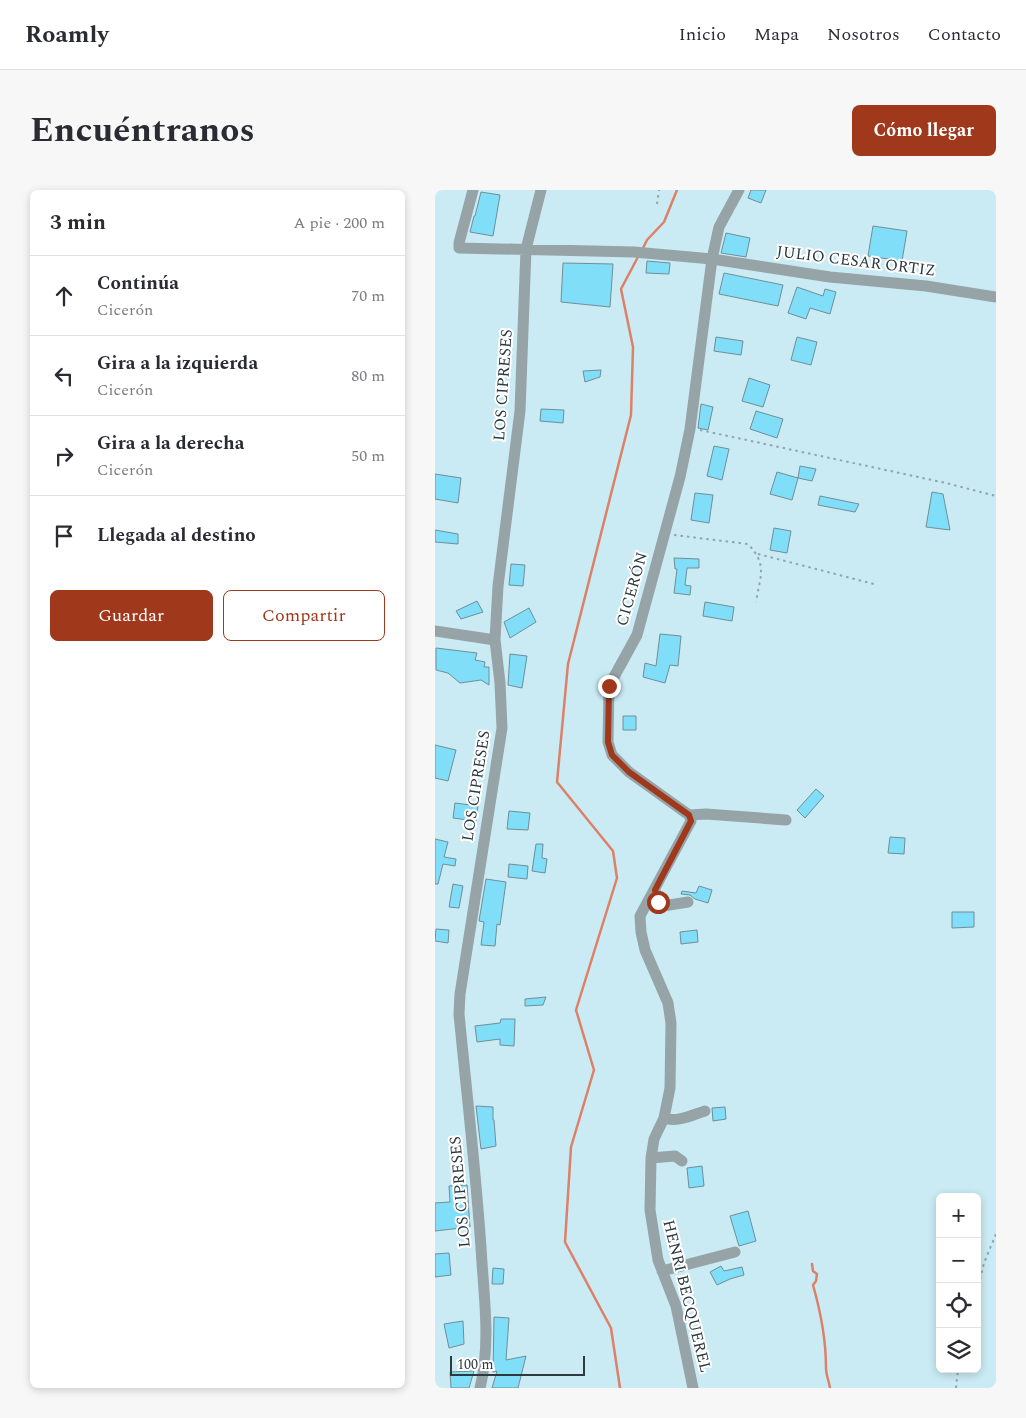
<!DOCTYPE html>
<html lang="es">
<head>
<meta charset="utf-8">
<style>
	body { margin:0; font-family:Spectral,serif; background:#f7f7f7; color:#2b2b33 }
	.controls { position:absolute; right:15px; bottom:15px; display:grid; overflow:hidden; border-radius:8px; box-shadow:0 2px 8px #0003 }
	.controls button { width:45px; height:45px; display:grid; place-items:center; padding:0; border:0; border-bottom:1px solid #e1e1e2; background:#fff; color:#2b2b33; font:25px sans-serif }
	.scale { position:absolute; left:15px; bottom:12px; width:135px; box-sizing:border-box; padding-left:5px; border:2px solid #2d393d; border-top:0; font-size:14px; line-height:18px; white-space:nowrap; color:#2d393d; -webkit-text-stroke:4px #fff; paint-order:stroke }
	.stop { position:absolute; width:15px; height:15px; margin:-11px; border:4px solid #a0381c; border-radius:50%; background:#fff }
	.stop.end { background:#a0381c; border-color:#fff; box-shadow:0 1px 5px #0008 }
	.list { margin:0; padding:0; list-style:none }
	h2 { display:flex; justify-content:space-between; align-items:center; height:65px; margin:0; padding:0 20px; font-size:21px }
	h2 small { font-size:16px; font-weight:400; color:#7c7c81 }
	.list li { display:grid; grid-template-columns:32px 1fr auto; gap:15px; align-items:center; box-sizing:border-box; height:80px; padding:0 20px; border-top:1px solid #e1e1e2 }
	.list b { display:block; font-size:19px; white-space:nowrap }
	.list p { margin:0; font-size:16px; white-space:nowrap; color:#7c7c81 }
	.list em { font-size:16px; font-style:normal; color:#7c7c81 }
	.actions { display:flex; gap:10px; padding:15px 20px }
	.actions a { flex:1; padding:11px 0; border:1px solid #a0381c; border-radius:8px; text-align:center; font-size:18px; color:#a0381c }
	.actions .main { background:#a0381c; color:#fff }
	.icon { flex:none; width:28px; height:28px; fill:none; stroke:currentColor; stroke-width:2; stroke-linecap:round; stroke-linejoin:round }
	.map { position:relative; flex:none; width:561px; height:1198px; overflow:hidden; border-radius:8px }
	header { display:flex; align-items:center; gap:30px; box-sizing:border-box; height:70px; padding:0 25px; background:#fff; border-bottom:1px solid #e1e1e2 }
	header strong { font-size:24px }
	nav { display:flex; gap:28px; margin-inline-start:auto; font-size:18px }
	.intro { display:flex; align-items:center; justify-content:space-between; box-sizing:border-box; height:120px; padding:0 30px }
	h1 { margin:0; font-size:35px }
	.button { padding:12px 22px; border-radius:8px; background:#a0381c; color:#fff; font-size:18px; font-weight:700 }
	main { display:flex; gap:30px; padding:0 30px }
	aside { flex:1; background:#fff; border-radius:8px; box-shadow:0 2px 8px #0003 }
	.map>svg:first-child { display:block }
</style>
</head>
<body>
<header>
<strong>Roamly</strong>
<nav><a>Inicio</a><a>Mapa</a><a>Nosotros</a><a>Contacto</a></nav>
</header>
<div class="intro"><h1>Encuéntranos</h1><a class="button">Cómo llegar</a></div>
<main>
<aside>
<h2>3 min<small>A pie · 200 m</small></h2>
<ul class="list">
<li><svg class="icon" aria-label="ahead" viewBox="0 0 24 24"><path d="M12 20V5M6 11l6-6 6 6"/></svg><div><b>Continúa</b><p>Cicerón</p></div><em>70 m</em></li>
<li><svg class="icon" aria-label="left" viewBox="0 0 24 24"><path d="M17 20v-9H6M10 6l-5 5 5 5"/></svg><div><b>Gira a la izquierda</b><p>Cicerón</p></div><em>80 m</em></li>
<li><svg class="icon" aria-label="right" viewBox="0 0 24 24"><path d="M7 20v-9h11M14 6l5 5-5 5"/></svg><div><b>Gira a la derecha</b><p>Cicerón</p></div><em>50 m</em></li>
<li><svg class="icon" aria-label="arrive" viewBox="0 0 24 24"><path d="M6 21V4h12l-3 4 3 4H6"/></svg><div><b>Llegada al destino</b></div></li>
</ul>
<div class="actions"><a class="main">Guardar</a><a>Compartir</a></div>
</aside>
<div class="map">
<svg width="561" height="1198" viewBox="0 0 561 1198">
	<rect width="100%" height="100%" fill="#caebf4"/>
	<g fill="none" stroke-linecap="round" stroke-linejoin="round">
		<!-- stream -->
		<path stroke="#dd8068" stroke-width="2.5" d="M208,58L212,50L229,32L242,0
			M377,1074L378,1081L382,1084L381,1091L378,1095C386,1123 391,1150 391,1178C391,1185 394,1191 395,1198
			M185,1198L176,1138L130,1052L136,957L159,880L141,820L182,688L178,661L122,592L133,474L196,225L198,157L186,99L204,65"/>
	</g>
	<!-- building -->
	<path fill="#80def9" stroke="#708e97" d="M316,0H331L326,13L313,8Z
		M46,2L65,5L58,46L35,42L39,26H40Z
		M438,36L472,41L467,71L433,66Z
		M291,43L315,48L311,67L286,63Z
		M212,71L235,73L234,84L211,83Z
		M128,73L178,74L175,117L126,112Z
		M289,83L348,95L343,116L284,104Z
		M362,97L388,106L390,99L401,102L395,124L375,118L371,129L353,123Z
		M281,147L308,151L306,165L279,161Z
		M362,147L382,152L376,175L356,170Z
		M166,180L165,187L150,192L148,181Z
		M314,188L335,195L328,217L307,211Z
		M266,214L278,217L273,240L263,238Z
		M106,219L129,220L128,233L105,231Z
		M321,221L348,229L342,248L315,239Z
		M279,256L294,259L287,290L272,286Z
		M365,276L381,279L377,291L363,288Z
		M342,282L363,288L357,310L335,304Z
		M0,284L26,288L23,313L0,309Z
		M497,302L508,304L515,340L491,337Z
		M260,303L278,305L274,333L256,330Z
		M385,306L424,314L420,322L383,315Z
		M339,338L356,341L352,363L335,360Z
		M0,340L23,344V354L0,352Z
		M239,368L264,369V378H252L250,395L256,396L255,405L239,403L242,379H240Z
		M76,374L90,375L88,396L74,395Z
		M42,411L48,422L26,429L21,421Z
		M270,412L299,417L297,431L268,426Z
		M94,418L101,432L75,448L69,432Z
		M225,444L246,446L243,476L235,475L230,493L208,487L210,473L221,476Z
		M1,458L42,463L40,470L50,472L49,477H54V495L46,490L25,493L13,483L1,480Z
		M75,464L92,466L87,498L73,495Z
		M188,526H201V540H188Z
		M0,555L21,560L13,591L0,588Z
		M381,599L389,606L370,628L362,620Z
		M20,613L43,616L41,631L18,628Z
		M74,621L95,623L93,640L72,639Z
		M455,647L470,648L469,664L453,663Z
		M0,649L13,652L9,667L21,669L20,676L8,674L3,694H0Z
		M101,654H108L107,668L112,669L110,683L97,681Z
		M74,674L93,676L92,689L73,687Z
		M51,689L71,692L65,735L62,734L60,756L46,755L49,732L44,731Z
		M18,694L28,696L24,718L14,717Z
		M264,696L277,700L273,713L260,709L255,705L246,704L247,701L261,703Z
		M517,722H539V737L517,738Z
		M1,739L14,740L13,753L0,751Z
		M262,740L263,752L246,754L245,742Z
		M111,807L108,815L90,816V809Z
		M66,829H80L79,856L65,855V849L42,852L40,836L65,833Z
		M41,916L58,917V930H59L61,956L46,959Z
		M290,917L291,929L278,931L277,918Z
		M267,976L269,996L254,998L252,978Z
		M32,995L35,1037L0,1041V1013L15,1012L14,996Z
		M313,1021L321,1051L304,1056L295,1026Z
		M14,1063L16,1085L0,1087V1064Z
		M286,1076L289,1081L307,1077L309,1085L295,1089L282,1095L275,1082Z
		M58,1078L69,1079L68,1094H57Z
		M59,1127L74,1128L71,1170L91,1166L83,1198H57L62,1181L58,1182Z
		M28,1131L29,1154L14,1158L9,1134Z
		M39,1181L34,1198H16L15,1182Z"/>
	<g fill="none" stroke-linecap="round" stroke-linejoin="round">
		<!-- path -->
		<path stroke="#8da6ad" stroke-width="2" stroke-dasharray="2.5 4" stroke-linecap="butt" d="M222,14L224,0
			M265,240L511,293L561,306
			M239,345L313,354C333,375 325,386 321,412
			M323,364L439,394
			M542,1102L549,1073L561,1044
			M521,1198L523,1179"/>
		<!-- minor -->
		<path stroke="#96a3a7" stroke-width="11" d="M38,0L24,53V58L199,62L277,69L395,87L491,96L561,107
			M0,441L60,450
			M254,625L271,624L351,630
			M220,700L223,712L228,716L253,712
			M229,928C241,933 257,925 270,921
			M216,968L240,966L247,971
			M227,1081L300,1062
			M45,1198C55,1158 50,1115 47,1073C42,990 32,907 24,824L25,804L67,538L65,493L60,450L63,396L85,221L91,59L106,0
			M258,1198L241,1116L223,1070L215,1020L216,968L219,949L229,928L235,898L236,833L233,813L210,760L206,742L205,726L256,631L254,625L194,582L177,565L173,552L174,496L202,445L245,287L255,239L277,69L284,37L304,0"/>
	</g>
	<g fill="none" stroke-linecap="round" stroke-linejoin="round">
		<!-- route -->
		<path stroke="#a0381c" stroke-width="6" d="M174,496L173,552L177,565L194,582L254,625L256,631L220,700L223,712"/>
	</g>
	<g text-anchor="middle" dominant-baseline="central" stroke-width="4" stroke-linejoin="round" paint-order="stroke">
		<!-- street labels -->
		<g font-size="16" fill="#2d393d" stroke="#fff">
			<text transform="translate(421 71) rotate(7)">JULIO CESAR ORTIZ</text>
			<text transform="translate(68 195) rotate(-86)">LOS CIPRESES</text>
			<text transform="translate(197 399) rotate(-74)">CICERÓN</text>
			<text transform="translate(41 596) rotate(-81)">LOS CIPRESES</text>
			<text transform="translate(25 1002) rotate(-95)">LOS CIPRESES</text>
			<text transform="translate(252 1106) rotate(76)">HENRI BECQUEREL</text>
		</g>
	</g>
</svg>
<div class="controls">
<button>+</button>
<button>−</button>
<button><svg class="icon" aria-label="locate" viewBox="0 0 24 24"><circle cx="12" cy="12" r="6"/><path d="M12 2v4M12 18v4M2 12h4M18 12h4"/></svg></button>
<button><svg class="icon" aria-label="layers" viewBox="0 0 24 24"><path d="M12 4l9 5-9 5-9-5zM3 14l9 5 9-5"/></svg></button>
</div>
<div class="scale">100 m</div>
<div class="stop" style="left:223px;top:712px"></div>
<div class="stop end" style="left:174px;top:496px"></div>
</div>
</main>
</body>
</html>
